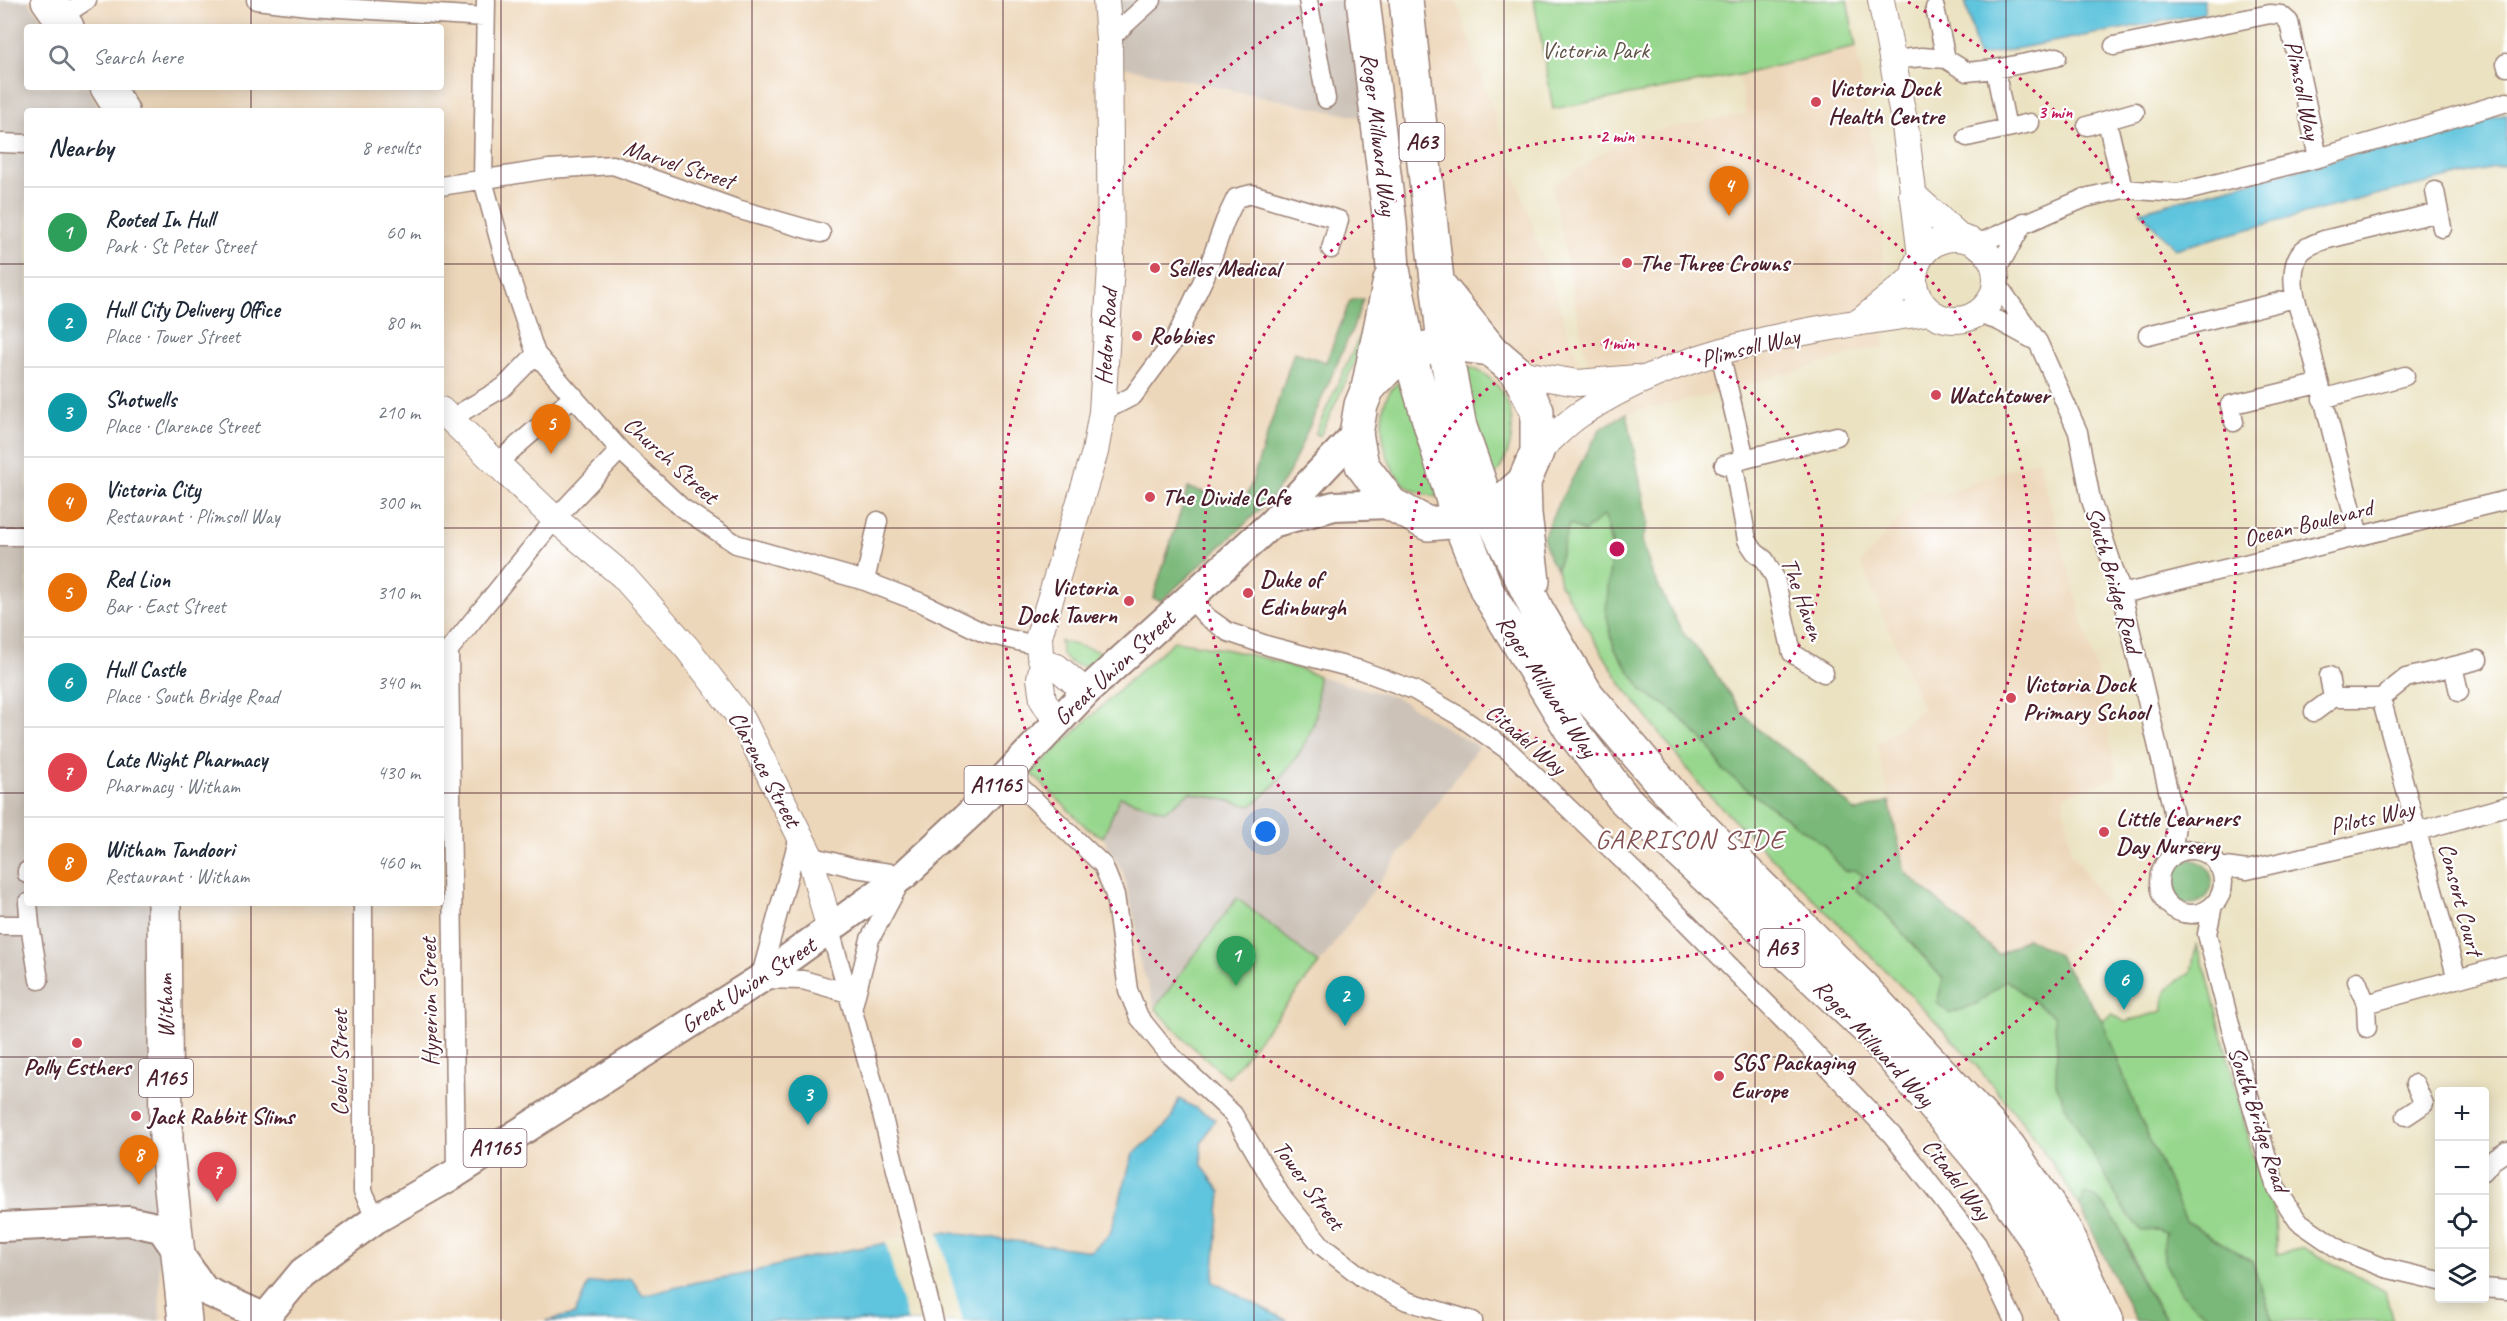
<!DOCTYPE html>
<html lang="en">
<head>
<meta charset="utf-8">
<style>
	body { margin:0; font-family:Caveat,sans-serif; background:#f2f2f3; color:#1f2937 }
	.controls { position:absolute; right:18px; bottom:18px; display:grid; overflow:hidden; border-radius:6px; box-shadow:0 3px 15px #0003 }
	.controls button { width:54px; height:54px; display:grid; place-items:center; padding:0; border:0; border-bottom:2px solid #e0e1e3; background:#fff; color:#1f2937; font:30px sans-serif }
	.you { position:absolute; left:1266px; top:832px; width:21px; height:21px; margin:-15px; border:4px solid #fff; border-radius:50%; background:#1a73e8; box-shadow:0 0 0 9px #1a73e833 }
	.badge { display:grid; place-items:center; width:39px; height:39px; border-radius:50%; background:#ea580c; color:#fff; font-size:20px; font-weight:700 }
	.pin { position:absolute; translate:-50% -50px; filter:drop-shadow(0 2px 3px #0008) }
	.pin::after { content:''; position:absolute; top:32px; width:21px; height:18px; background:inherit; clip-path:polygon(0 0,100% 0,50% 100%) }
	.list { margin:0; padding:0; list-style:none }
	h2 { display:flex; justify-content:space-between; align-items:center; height:78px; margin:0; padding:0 24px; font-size:26px }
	h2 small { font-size:20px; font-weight:400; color:#747a83 }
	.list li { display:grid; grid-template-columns:39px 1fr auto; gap:18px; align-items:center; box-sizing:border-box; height:90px; padding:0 24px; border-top:2px solid #e0e1e3 }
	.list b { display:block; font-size:22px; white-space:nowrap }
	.list p { margin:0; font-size:20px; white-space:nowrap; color:#747a83 }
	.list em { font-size:20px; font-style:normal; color:#747a83 }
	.icon { flex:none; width:33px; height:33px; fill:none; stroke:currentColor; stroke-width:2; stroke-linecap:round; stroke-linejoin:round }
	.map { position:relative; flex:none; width:2507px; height:1321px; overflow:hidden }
	.search { position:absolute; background:#fff; box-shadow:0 3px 15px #0003; left:24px; top:24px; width:420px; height:66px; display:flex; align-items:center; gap:15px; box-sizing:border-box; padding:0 21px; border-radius:6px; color:#747a83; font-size:22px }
	.panel { position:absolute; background:#fff; box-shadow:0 3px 15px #0003; left:24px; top:108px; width:420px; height:798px; border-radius:6px }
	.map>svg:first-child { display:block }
</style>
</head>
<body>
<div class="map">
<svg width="2507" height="1321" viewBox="0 0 2507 1321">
	<rect width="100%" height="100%" fill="#fff"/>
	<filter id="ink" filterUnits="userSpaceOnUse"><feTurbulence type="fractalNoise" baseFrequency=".0167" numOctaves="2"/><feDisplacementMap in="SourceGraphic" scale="12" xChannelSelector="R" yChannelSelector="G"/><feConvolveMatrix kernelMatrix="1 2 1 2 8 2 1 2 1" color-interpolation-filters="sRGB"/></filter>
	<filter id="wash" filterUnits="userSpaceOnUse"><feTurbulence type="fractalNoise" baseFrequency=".008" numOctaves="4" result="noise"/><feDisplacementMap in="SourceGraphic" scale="24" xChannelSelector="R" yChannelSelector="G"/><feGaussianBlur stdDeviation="1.35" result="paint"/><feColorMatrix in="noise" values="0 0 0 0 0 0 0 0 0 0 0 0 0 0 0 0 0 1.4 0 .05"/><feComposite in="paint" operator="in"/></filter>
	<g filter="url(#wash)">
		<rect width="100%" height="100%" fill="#ebe2c1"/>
		<!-- built -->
		<path fill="#edd7ba" d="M28,0H1456L1599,423L1552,186L1631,135L1746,114L1739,75L1856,47L1883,210L1884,347L1870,349L1723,392L1627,413L1577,470L1557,506L1550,560L1557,568L1560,584L1622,685L1702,788L1909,994L1974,1063L2033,1135L2090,1224L2136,1321H1288L1213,1283L1221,1192L1202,1166L1201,1144L1215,1119L1180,1099L1170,1121L1156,1135L1133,1154L1110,1234L1091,1251L944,1232L807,1258L740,1275L643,1296L631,1278L612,1282L576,1314L545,1321H160L154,903H441V111H100L88,87H441V27H47Z
			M2038,459L2101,687L2117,778L2063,796L2071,852L2112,913L2058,955L2027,938L1999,955L1905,872L1877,744L1923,709L1861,563L1923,491L1944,494Z"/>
		<!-- industrial -->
		<path fill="#ccc2b8" d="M0,0H28L47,27H27V87H88L100,111H27V903H154L160,1321H0Z
			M1123,0H1363L1378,121L1109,64L1108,9Z
			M1318,676L1397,698L1478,747L1319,964L1237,898L1155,1008L1138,955L1136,925L1123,872L1103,837L1120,797L1165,810L1190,792L1251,806L1294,762L1315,719Z"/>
		<!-- green -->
		<path fill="#97d78d" stroke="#707b5c" stroke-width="1.5" d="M1534,0H1847L1856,47L1739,75L1553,109Z
			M1362,331L1368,334L1320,436L1315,434Z
			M1455,364C1503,369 1524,418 1505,459C1502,466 1498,473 1492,478Z
			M1406,378L1438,497C1427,495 1413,492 1404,484C1380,462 1369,392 1406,378Z
			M1604,514L1643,691L1670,708L1709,746L1724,770L1754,795L1823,844L1844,871L1854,870L1863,875L1855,889L1885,913L1943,979L1978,1002L2006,979L2055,1017L2064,1104L2084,1137L2158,1230L2166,1234L2163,1246L2196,1307L2216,1321H2167L2140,1278L2127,1241L2084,1195L2080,1206L2033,1135L1974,1063L1909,994L1702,788L1622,685L1560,584L1557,568L1569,523Z
			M1060,641L1110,654C1094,666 1077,673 1062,655Z
			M1174,641C1223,648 1272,657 1318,676C1317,690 1318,705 1315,719C1307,749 1276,788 1251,806L1190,792L1165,811L1120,797L1103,837L1088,829L1031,773L1134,676Z
			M1237,898L1319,964L1228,1078L1185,1040L1155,1008Z
			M2196,945L2207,975L2253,1156L2267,1185L2275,1217L2277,1254L2304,1248L2385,1291L2393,1321H2273L2252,1262L2186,1221L2137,1111L2102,1020L2113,1014L2125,1022L2163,1011C2162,987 2172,984 2191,973Z"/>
		<!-- forest -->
		<path fill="#79b878" stroke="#626c52" stroke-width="1.5" d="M1356,299H1363L1354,325L1289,473L1272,497L1242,527L1161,601L1153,598L1188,488L1245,503L1294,352L1326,362L1350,301Z
			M1627,413L1648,523L1642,541L1652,573L1669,607L1684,634L1704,657L1743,714L1769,740L1798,758L1856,812L1889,801L1905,872L1999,955L2027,938L2058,955L2102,1020L2137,1111L2186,1221L2252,1262L2273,1321H2216L2196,1307L2180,1292L2164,1261L2163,1246L2166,1234L2158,1230L2142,1231L2125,1211L2064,1104L2056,1084L2057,1048L2054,1017L2006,980L1978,1003L1950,1014L1937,1003L1943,979L1885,913L1855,889L1863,875L1854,870L1844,871L1823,844L1754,795L1723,770L1709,746L1670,708L1643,691L1614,648L1606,612L1612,543L1604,515L1584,532L1569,524L1557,568L1550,560L1543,537L1557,506L1600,429Z
			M2168 882a22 22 0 1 1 44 0a22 22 0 1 1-44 0Z
			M2084,1194C2115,1198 2129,1253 2139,1277C2146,1292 2158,1307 2167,1321H2136L2080,1206Z"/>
		<!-- water -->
		<path fill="#5fc4dd" stroke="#547284" stroke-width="1.5" d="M1965,0H2203L2205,13L1978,56Z
			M2507,114V165L2379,194L2175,249L2140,211Z
			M1179,1099L1215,1119L1201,1144L1202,1166L1221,1192L1213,1282L1288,1321H545L575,1314L588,1284L631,1278L643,1296L697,1282L740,1275L807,1258L944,1232L1091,1251L1110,1234L1133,1154L1156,1135L1170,1121Z"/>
		<!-- pier -->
		<path fill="#ebe2c1" d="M938,1230L963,1321H907L885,1240Z"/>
	</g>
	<g filter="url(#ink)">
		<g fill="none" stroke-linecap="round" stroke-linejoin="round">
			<defs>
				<path id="street" d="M256,0L308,6L485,17
					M486,0L483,180L507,268L536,354L620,450L681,507L736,544L865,581L922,603L984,633L1039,646
					M1308,0L1326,99
					M1935,8L1946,59
					M61,17L87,0
					M1109,39L1152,0
					M2114,46L2270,14L2281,15L2289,22L2318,158
					M1892,60L1922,57L1946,59L1967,72L1995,69L2057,57
					M2506,63L2507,67
					M1995,69L2007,128
					M2107,121L2123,189
					M2087,126L2135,112
					M1967,137L2030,123
					M0,143L27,144
					M441,186L549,169L613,165L737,209L821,233
					M2435,191L2442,228
					M1977,244L2085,198L2123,189L2178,193L2318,158L2507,102
					M1996,271L2024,222
					M1997,284L2038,342L2078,432L2091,500L2122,594L2176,824L2172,857
					M1978,314L1999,321L2034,340
					M2148,335L2295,298
					M1720,353L1745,459L1724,465
					M2322,399L2405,376
					M1102,412L1133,396L1175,339L1206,274L1225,221L1236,198L1252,194L1339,220L1331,249
					M450,419L504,387L536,354
					M2234,422L2230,405L2318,384
					M1745,459L1837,436
					M1733,462L1747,540L1755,552L1765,560L1775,578L1792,653L1824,673
					M497,463L574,396
					M2359,535C2341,472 2326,409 2310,345C2303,318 2287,289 2296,261C2300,248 2313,244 2324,240L2439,212
					M0,536H27
					M865,581L878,521
					M2122,594L2507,500
					M1190,598L1207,617L1228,632L1269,646L1360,670L1414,690L1459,716L1509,751L1664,900L1786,1023L1892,1135L1977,1244L2014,1321
					M449,650L456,1173
					M449,650L555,519L620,450
					M2453,666L2459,692
					M2333,698H2381L2406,678L2478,660
					M2381,698L2457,979
					M2314,712L2333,698L2329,676
					M1006,773L1103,865L1115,895L1128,990L1139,1017L1168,1053L1233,1114L1280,1194L1322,1246L1363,1278L1407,1301L1473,1321
					M800,833L760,979L803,980L848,993
					M2159 882a32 32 0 1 1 64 0a32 32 0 1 1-64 0Z
					M810,856L855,868L904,875L870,939L853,1006
					M2218,866L2247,870L2418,831L2507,806
					M27,871V874
					M28,903L30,925L39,980
					M363,903V1191L376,1219
					M2213,905L2207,934L2243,1075L2276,1188L2298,1221L2340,1250L2385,1268L2440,1281
					M0,925H30
					M830,930L882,1114L934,1321
					M2357,981L2366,1004L2367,1028
					M2366,1004L2507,965
					M2406,1116L2424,1104L2415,1084
					M2484,1171L2492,1161L2507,1151
					M2484,1288L2507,1290"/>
				<path id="secondary" d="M1881,0L1905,126L1921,256
					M1912,194L1961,238
					M1914 279a41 41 0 1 1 82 0a41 41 0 1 1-82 0Z
					M1859,322L1914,277
					M1518,373L1578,383L1636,378
					M441,410L555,519L623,576L687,648L743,721L810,856L830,930
					M1537,452C1552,439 1566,423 1582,413C1683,346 1812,329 1930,312
					M1043,663L1057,667L1086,692
					M1057,722L1043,700L1040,678L1043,663L1040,656L1039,636L1095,452L1102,412L1111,266L1109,39L1106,0"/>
				<path id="primary" d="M1272,523L1334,506L1391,504
					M0,1227L128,1221L161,1228L204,1290L259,1315L268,1314L303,1272L376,1219L456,1173L760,979L904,875L972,812L1086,692L1272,523L1356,434"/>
				<path id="highway" d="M48,0L67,27
					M1363,0L1390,223L1393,269L1409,353L1459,521L1487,591L1570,728L1624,799L1874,1035L1989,1171L2037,1241L2077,1321
					M1406,0L1444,343L1460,427L1490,512L1537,610L1587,695L1689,815L1861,986L2009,1147L2064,1229L2107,1321
					M107,87L122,111
					M1438,284L1490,349L1518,373L1537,411V452L1524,482L1490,512L1459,521L1428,524L1391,504L1362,465L1356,434L1361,405L1368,388L1392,363L1409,353L1444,343L1490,349
					M1368,388L1390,280
					M1524,482L1525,514L1533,581
					M164,903L166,1140L185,1321"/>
			</defs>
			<!-- street casing -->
			<use href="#street" stroke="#9a8076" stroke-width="21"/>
			<!-- secondary casing -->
			<use href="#secondary" stroke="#9a8076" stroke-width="28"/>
			<!-- primary casing -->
			<use href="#primary" stroke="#9a8076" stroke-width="32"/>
			<!-- highway casing -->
			<use href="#highway" stroke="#9a8076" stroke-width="36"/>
			<!-- street -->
			<use href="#street" stroke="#fff" stroke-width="18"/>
			<!-- secondary -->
			<use href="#secondary" stroke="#fff" stroke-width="26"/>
			<!-- primary -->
			<use href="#primary" stroke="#fff" stroke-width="28"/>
			<!-- highway -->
			<use href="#highway" stroke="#fff" stroke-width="33"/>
		</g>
	</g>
	<!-- grid -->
	<path fill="none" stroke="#4a1f2b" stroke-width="1.5" stroke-opacity="0.55" d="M251,0V27M501,0V1321M752,0V1321M1003,0V1321M1254,0V1321M1504,0V1321M1755,0V1321M2006,0V1321M2256,0V1321M251,87V111M0,264H27M441,264H2507M0,528H27M441,528H2507M0,793H27M441,793H2507M251,903V1321M0,1057H2507"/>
	<!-- distance rings -->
	<g fill="none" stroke="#c2185b" stroke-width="3" stroke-dasharray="3 6">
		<circle cx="1617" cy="549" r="206"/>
		<circle cx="1617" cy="549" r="413"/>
		<path d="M1908 2A619 619 0 1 1 1326 2"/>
	</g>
	<!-- markers -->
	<g fill="#d1495b" stroke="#fff" stroke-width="2">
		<circle cx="1816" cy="102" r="6"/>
		<circle cx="1627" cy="263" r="6"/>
		<circle cx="1155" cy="268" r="6"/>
		<circle cx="1137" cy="336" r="6"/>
		<circle cx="1936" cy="395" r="6"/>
		<circle cx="1150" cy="497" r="6"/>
		<circle cx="1248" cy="593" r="6"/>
		<circle cx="1129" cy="601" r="6"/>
		<circle cx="2011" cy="698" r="6"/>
		<circle cx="2104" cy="832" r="6"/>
		<circle cx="77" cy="1043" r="6"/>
		<circle cx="1719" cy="1076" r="6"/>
		<circle cx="136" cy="1116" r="6"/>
	</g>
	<g text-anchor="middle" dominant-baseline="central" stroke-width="4.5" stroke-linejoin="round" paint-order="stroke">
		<!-- shield labels -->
		<g fill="#fff" stroke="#80626b" stroke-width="1.5">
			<rect x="1399.5" y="123" width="45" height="38" rx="4.5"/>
			<rect x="964.5" y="766" width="63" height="38" rx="4.5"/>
			<rect x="1759.5" y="929" width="45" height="38" rx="4.5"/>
			<rect x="139" y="1059" width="54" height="38" rx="4.5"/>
			<rect x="463.5" y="1129" width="63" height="38" rx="4.5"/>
		</g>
		<g font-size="22" font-weight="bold" fill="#4a1f2b">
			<text x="1422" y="142">A63</text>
			<text x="996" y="785">A1165</text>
			<text x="1782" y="948">A63</text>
			<text x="166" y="1078">A165</text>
			<text x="495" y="1148">A1165</text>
		</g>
		<!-- park labels -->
		<g font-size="24" fill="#615648" stroke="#fff">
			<text x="1595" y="50">Victoria Park</text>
		</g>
		<!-- poi labels -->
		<g font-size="24" font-weight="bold" fill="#4a1f2b" stroke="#fff" text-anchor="start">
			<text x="1828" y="88">Victoria Dock<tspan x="1828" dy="28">Health Centre</tspan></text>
			<text x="1639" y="263">The Three Crowns</text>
			<text x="1167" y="268">Selles Medical</text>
			<text x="1149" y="336">Robbies</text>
			<text x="1948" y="395">Watchtower</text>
			<text x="1162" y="497">The Divide Cafe</text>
			<text x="1260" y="579">Duke of<tspan x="1260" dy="28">Edinburgh</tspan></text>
			<text x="1117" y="587" text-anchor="end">Victoria<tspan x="1117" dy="28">Dock Tavern</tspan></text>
			<text x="2023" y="684">Victoria Dock<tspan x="2023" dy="28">Primary School</tspan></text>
			<text x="2116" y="818">Little Learners<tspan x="2116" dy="28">Day Nursery</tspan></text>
			<text x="1731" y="1062">SGS Packaging<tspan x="1731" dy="28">Europe</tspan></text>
			<text x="77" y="1067" text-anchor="middle">Polly Esthers</text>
			<text x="148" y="1116">Jack Rabbit Slims</text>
		</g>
		<!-- street labels -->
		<g font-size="24" fill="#4a1f2b" stroke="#fff">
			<text transform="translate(2303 90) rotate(78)">Plimsoll Way</text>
			<text transform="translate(1379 134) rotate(83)">Roger Millward Way</text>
			<text transform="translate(679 164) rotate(18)">Marvel Street</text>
			<text transform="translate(1106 337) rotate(-86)">Hedon Road</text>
			<text transform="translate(1750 347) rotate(-14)">Plimsoll Way</text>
			<text transform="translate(671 460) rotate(42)">Church Street</text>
			<text transform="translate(2308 523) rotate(-14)">Ocean Boulevard</text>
			<text transform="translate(2114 580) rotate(74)">South Bridge Road</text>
			<text transform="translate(1803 599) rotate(70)">The Haven</text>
			<text transform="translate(1114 668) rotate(-43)">Great Union Street</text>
			<text transform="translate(1547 686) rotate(57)">Roger Millward Way</text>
			<text transform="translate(1526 739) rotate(40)">Citadel Way</text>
			<text transform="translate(765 769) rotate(62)">Clarence Street</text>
			<text transform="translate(2372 817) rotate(-13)">Pilots Way</text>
			<text transform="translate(2461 899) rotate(75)">Consort Court</text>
			<text transform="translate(748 985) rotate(-33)">Great Union Street</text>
			<text transform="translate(429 1002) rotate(-91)">Hyperion Street</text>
			<text transform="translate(165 1006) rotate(-91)">Witham</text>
			<text transform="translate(1874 1043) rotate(47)">Roger Millward Way</text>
			<text transform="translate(339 1063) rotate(-90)">Coelus Street</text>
			<text transform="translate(2259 1119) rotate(72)">South Bridge Road</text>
			<text transform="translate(1957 1179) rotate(52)">Citadel Way</text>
			<text transform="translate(1309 1185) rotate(54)">Tower Street</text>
		</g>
		<!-- quarter labels -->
		<g font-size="27" letter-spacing="1.5" fill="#835051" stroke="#fff">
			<text x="1690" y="839">GARRISON SIDE</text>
		</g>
	</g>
	<circle cx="1617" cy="549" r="9" fill="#c2185b" stroke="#fff" stroke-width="3"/>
	<g font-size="18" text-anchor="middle" font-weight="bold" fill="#c2185b" stroke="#fff" stroke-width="4.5" stroke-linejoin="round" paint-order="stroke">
		<text x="2055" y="118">3 min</text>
		<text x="1617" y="142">2 min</text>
		<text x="1617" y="349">1 min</text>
	</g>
</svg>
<div class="controls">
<button>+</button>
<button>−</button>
<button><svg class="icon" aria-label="locate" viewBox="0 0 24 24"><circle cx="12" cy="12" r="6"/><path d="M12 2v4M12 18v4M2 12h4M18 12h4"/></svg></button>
<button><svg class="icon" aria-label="layers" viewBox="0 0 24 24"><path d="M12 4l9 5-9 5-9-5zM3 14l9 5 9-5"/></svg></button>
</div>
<div class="you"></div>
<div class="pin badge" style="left:1236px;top:986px;background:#2e9e5b">1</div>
<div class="pin badge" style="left:1345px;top:1026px;background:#0f9aa8">2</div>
<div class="pin badge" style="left:808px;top:1125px;background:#0f9aa8">3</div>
<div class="pin badge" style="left:1729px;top:216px;background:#e8710a">4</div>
<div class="pin badge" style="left:551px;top:454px;background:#e8710a">5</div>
<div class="pin badge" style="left:2124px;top:1010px;background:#0f9aa8">6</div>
<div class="pin badge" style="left:217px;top:1202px;background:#e0444e">7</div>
<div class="pin badge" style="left:139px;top:1185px;background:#e8710a">8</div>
<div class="search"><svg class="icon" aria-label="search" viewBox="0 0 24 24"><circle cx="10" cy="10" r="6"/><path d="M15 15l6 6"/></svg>Search here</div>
<section class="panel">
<h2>Nearby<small>8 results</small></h2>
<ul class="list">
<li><span class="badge" style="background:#2e9e5b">1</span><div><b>Rooted In Hull</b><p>Park · St Peter Street</p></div><em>60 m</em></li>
<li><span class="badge" style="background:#0f9aa8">2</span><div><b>Hull City Delivery Office</b><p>Place · Tower Street</p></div><em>80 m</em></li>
<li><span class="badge" style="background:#0f9aa8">3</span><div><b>Shotwells</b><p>Place · Clarence Street</p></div><em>210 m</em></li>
<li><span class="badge" style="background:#e8710a">4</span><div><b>Victoria City</b><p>Restaurant · Plimsoll Way</p></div><em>300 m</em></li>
<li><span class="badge" style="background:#e8710a">5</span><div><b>Red Lion</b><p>Bar · East Street</p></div><em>310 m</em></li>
<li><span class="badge" style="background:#0f9aa8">6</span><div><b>Hull Castle</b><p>Place · South Bridge Road</p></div><em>340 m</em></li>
<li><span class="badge" style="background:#e0444e">7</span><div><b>Late Night Pharmacy</b><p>Pharmacy · Witham</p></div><em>430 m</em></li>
<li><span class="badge" style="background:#e8710a">8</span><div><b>Witham Tandoori</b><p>Restaurant · Witham</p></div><em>460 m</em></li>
</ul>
</section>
</div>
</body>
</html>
